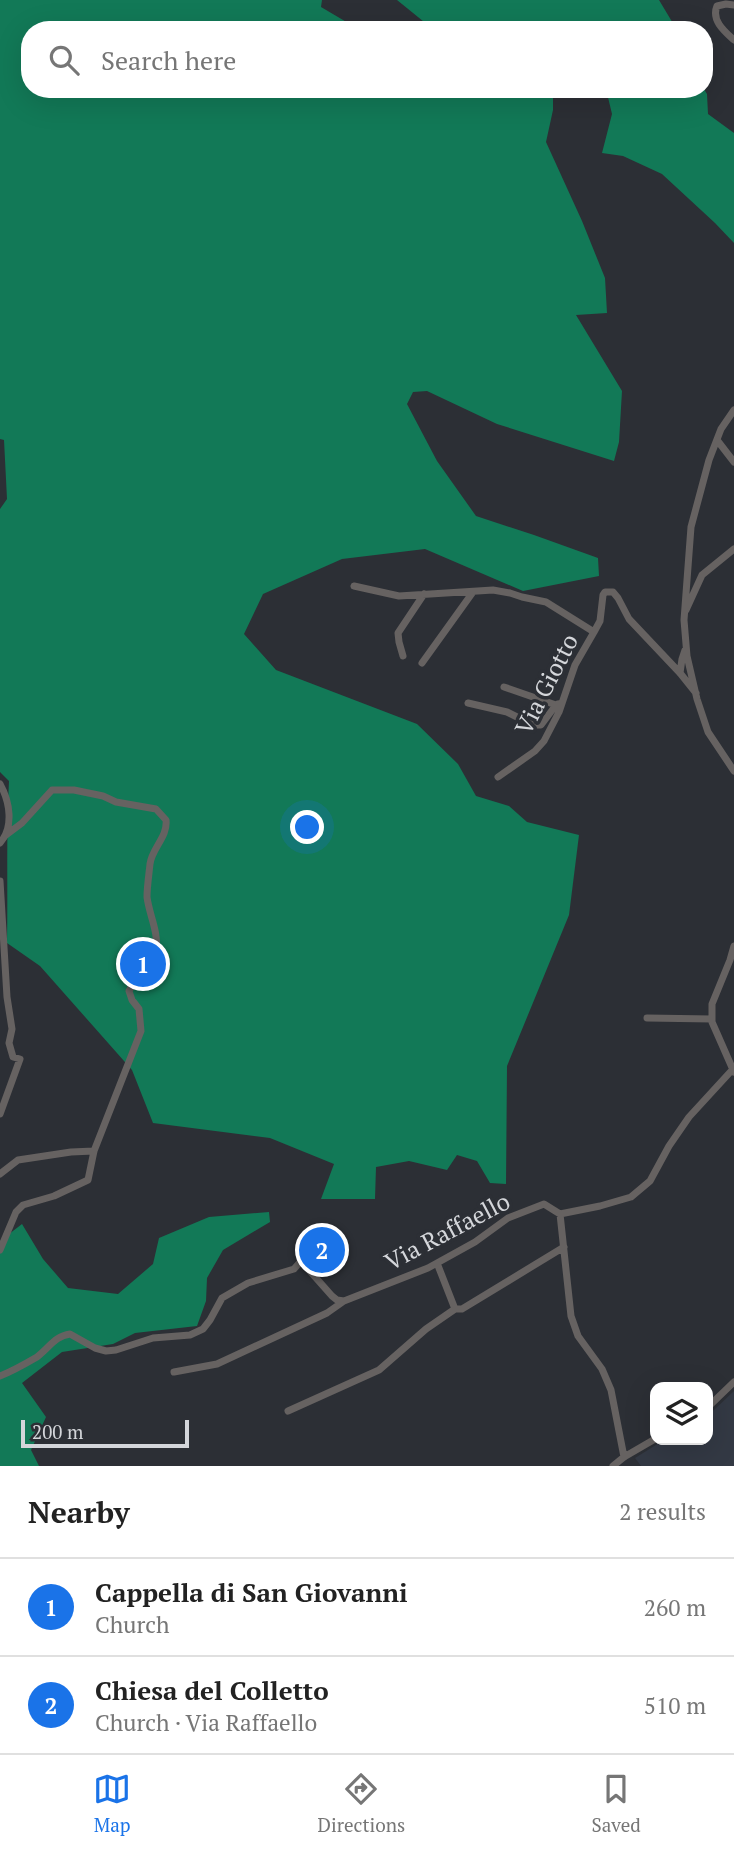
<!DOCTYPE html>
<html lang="en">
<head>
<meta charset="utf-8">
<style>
	body { margin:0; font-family:"PT Serif",serif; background:#f6f6f6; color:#222 }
	.controls { position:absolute; right:21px; bottom:21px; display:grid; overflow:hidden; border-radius:14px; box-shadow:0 7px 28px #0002 }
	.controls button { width:63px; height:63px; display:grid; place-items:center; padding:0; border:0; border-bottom:2px solid #e0e0e0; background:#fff; color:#222; font:35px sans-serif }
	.scale { position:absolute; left:21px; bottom:18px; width:168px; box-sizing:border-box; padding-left:7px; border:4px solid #d4d6da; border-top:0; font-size:19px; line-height:24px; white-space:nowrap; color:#d4d6da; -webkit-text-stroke:5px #2c2f35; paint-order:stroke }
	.you { position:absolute; left:308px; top:828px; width:24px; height:24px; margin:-18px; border:5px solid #fff; border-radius:50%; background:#1a73e8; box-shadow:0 0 0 10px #1a73e833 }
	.badge { display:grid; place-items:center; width:46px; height:46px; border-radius:50%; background:#1a73e8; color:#fff; font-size:23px; font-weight:700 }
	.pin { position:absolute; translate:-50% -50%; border:4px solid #fff; box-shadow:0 2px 7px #0006 }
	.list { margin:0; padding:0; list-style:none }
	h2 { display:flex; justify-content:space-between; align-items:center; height:91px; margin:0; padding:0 28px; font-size:30px }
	h2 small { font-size:23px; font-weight:400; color:#767676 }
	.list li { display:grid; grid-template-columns:46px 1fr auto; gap:21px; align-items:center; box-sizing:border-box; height:98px; padding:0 28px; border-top:2px solid #e0e0e0 }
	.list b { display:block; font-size:26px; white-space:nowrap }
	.list p { margin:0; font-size:23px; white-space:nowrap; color:#767676 }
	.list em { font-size:23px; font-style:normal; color:#767676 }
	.icon { flex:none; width:38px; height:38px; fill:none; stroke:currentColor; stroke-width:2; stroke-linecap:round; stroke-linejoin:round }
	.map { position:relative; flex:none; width:734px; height:1466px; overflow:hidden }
	.search { position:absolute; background:#fff; box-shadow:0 7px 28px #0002; left:21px; right:21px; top:21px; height:77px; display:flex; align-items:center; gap:18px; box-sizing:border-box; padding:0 24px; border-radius:28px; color:#767676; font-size:26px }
	.sheet { height:287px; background:#fff }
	nav { display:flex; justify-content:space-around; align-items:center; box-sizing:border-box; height:98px; border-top:2px solid #e0e0e0; background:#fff; font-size:19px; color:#767676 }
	nav a { display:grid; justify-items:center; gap:4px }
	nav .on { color:#1a73e8 }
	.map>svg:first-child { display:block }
</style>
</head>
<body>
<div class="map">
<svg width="734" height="1466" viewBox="0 0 734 1466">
	<rect width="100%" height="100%" fill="#2c2f35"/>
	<!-- built -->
	<path fill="#333944" d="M734,1391V1466H641L635,1458L664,1440H708V1413L714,1410Z"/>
	<!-- forest -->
	<path fill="#127957" d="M0,0H322L321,7L360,30H30V89H553V110L546,142L582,221L605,278L607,313L576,315L622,391L619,442L614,461L497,424L427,391L413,392L407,404L437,461L476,516L534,535L598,558L599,576L523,591L425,549L342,559L263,594L244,634L276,670L417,724L458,764L476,796L509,806L527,822L579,835L569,915L507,1066L506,1184L490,1183L477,1161L457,1155L447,1170L409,1161L376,1167L375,1199H321L334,1164L270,1138L153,1123L132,1070L40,966L7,943C8,889 6,835 9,781L0,772V509L7,499L4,440L0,439Z
		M397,0H659L677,30H434Z
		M606,89H704L707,94L708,114L734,133V243L715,223L662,174L623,156L602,153L612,114Z
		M269,1212L270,1222L223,1250L207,1278L206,1301L197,1326L135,1333L113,1344L62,1352L22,1383L46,1417L31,1450L39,1466H0V1241L22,1224L43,1259L68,1288L118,1294L153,1264L159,1238L209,1217Z"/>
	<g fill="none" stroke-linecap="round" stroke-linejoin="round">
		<!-- minor -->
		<path stroke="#666261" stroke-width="7" d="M734,5L726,4L717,6C711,20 724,31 734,40
			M734,410L721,429L709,460L691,527L684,620L687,656L697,699L708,732L734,771
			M717,440L734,462
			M354,586L399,596L493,590L510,593L522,597L546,602L594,632L600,621L603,595L605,592H613L618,598L629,619L680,673L696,693
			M686,610L702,575L734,549
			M403,656L399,642L398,633L424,594
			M422,663L473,592
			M680,673L682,659L685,650
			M504,687L556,705L558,704
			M468,703L507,712L533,725H541L556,705
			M498,777L535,751L544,741L559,712L575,665L594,632
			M0,784C10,802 14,827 0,843
			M0,881L7,997L12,1029L9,1043L13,1057L20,1059L0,1114
			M734,946L730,960L712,1004V1022L734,1072
			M647,1018L712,1019
			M0,1174L18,1160L71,1152L94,1151
			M560,1214L571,1316L578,1336L602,1369L611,1390L624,1457
			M0,1250L16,1212L23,1205L54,1196L88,1180L94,1151L141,1031L139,1009L132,1000L129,991C135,978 154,962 156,950C159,933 149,914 147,897C147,887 149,874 150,864C152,848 168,837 166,820L156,809L116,802L103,796L74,790H52L22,823L6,835
			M437,1263L455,1309H462L564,1247
			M174,1372L217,1364L327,1313L344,1301
			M0,1376C13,1371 25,1364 37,1357C49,1348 55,1336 70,1334L95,1348L106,1351L116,1350L153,1338L190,1335L203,1329L210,1320L222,1298L248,1283L294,1269L301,1261L332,1296L337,1300L344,1301L428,1268L475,1242L508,1218L544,1204L560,1214L600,1206L631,1197L650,1181L669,1146L689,1117L733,1069
			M708,1407L734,1382
			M288,1411L379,1370L426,1329L455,1309
			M613,1466L624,1457L655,1439"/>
	</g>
	<g text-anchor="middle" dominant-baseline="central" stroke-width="7" stroke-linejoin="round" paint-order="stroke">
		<!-- street labels -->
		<g font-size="24" fill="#d4d6da" stroke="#2c2f35">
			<text transform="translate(546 684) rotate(-63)">Via Giotto</text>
			<text transform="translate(447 1231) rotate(-28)">Via Raffaello</text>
		</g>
	</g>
</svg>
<div class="controls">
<button><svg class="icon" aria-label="layers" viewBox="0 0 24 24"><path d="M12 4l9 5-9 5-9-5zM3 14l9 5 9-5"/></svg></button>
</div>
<div class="scale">200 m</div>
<div class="you"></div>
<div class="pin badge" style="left:143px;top:964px">1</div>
<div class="pin badge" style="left:322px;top:1250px">2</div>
<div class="search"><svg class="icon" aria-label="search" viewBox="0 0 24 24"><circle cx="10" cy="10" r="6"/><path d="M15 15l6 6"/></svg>Search here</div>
</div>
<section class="sheet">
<h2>Nearby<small>2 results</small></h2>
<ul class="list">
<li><span class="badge">1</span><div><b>Cappella di San Giovanni</b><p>Church</p></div><em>260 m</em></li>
<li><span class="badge">2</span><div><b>Chiesa del Colletto</b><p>Church · Via Raffaello</p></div><em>510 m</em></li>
</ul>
</section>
<nav>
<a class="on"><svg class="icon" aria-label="map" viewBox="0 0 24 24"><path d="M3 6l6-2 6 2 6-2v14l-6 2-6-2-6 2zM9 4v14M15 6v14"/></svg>Map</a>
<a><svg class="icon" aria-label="directions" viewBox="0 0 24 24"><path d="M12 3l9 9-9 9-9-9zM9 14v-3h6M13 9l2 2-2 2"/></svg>Directions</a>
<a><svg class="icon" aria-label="saved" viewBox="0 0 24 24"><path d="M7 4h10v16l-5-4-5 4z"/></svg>Saved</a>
</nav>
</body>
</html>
